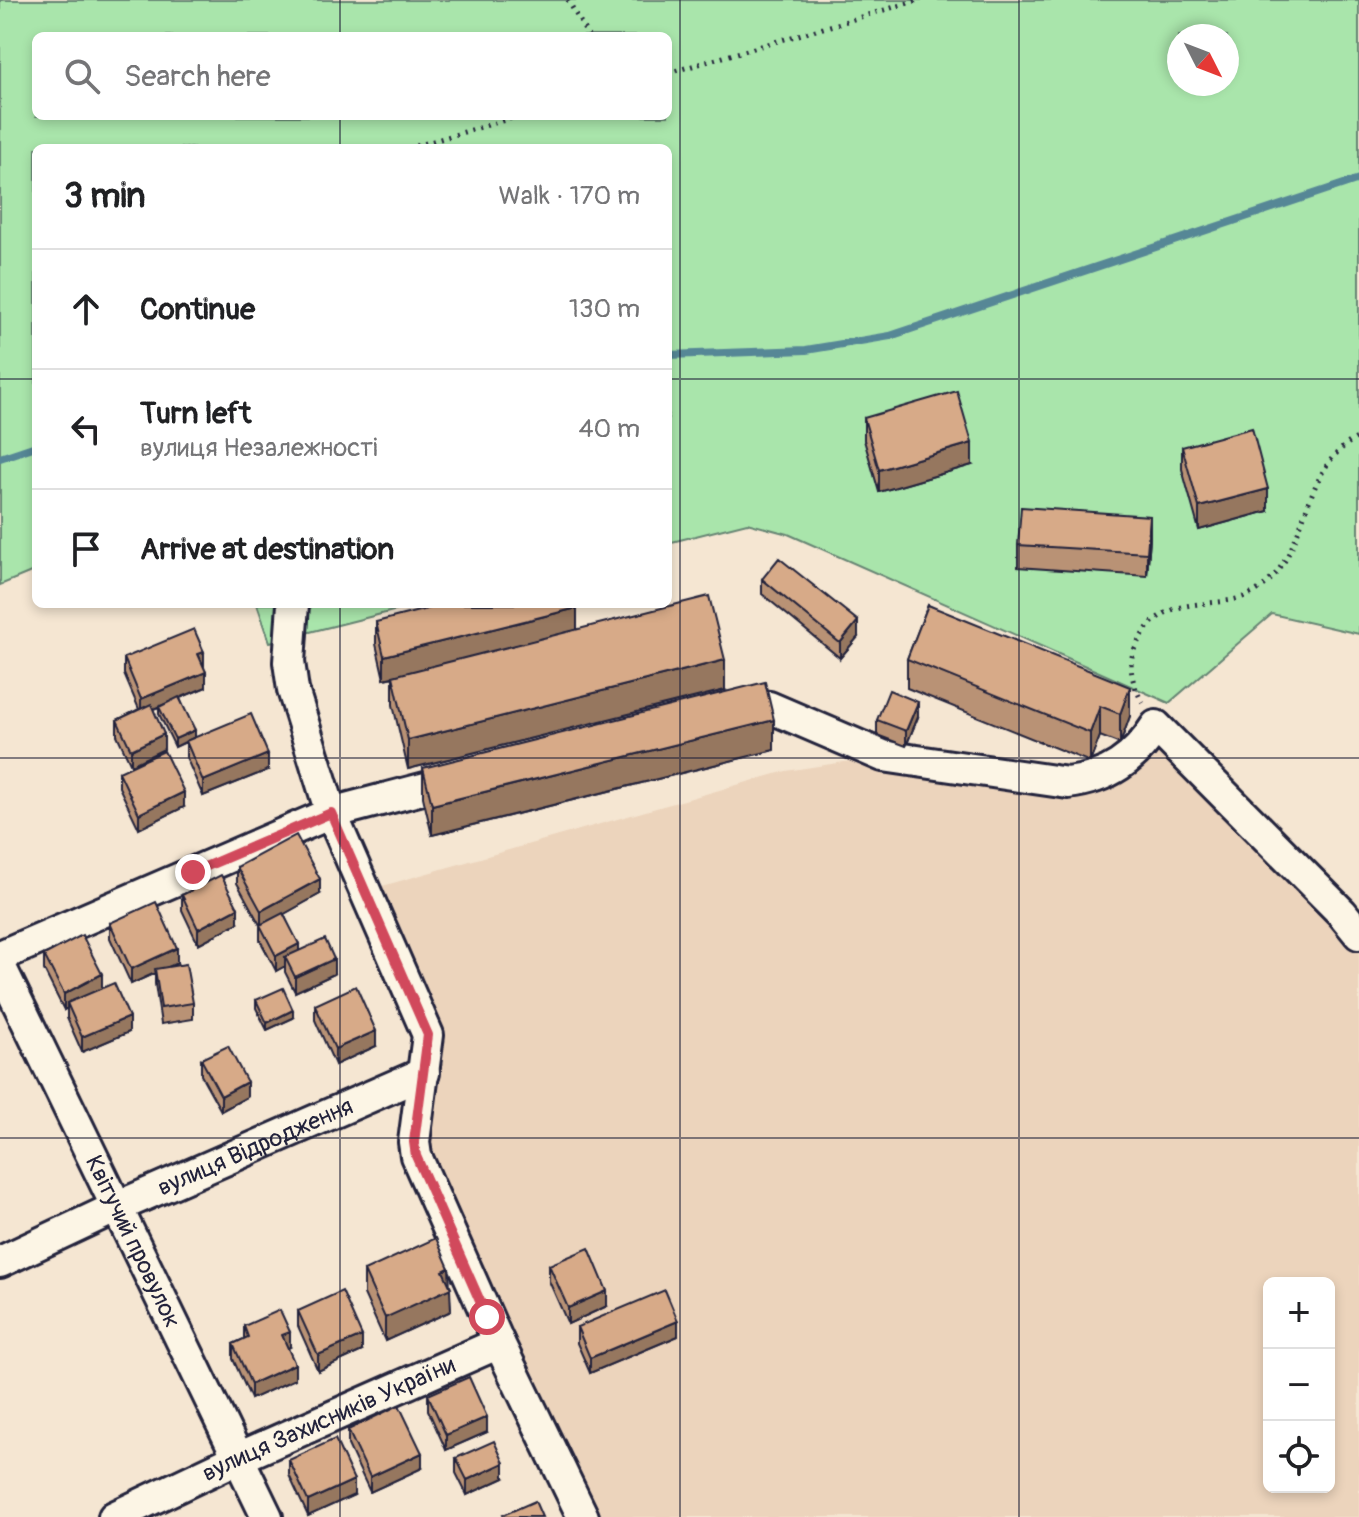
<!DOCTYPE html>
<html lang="en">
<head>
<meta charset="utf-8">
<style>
	body { margin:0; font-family:Pangolin,sans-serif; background:#f2f2f2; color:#202124 }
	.controls { position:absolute; right:24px; bottom:24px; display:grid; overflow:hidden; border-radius:12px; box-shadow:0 4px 12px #0003 }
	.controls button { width:72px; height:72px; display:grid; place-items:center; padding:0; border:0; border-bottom:2px solid #e0e0e0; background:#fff; color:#202124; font:40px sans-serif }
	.compass { position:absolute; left:1167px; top:24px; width:72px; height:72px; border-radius:50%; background:#fff; box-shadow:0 4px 12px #0003; rotate:132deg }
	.stop { position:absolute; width:24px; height:24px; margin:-18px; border:6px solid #d1495b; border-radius:50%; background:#fff }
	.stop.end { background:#d1495b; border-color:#fff; box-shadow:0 2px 8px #0008 }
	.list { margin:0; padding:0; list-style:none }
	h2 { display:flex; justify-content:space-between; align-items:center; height:104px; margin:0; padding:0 32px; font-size:34px }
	h2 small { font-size:26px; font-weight:400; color:#757577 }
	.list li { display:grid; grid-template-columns:52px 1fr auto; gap:24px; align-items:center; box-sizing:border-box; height:120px; padding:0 32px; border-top:2px solid #e0e0e0 }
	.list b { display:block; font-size:30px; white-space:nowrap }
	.list p { margin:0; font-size:26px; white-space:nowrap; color:#757577 }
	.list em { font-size:26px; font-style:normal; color:#757577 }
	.icon { flex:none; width:44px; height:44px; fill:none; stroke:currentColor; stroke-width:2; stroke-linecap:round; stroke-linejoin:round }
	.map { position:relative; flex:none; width:1359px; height:1517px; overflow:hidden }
	.search { position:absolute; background:#fff; box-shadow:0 4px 12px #0003; left:32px; top:32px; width:640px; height:88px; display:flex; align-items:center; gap:20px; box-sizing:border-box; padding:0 28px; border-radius:12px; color:#757577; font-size:30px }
	.panel { position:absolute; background:#fff; box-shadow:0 4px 12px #0003; left:32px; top:144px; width:640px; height:464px; border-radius:12px }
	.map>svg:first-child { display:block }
</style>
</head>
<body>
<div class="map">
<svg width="1359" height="1517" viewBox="0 0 1359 1517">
	<rect width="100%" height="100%" fill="#f5e6d2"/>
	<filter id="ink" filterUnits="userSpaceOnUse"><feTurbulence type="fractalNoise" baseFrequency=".0125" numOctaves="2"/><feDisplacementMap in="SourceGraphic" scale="16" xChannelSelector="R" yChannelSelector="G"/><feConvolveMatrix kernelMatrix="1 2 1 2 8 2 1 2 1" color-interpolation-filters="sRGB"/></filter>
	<g filter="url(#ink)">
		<!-- built -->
		<path fill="#ecd4bc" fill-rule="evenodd" d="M1156,726L1359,934V1517H583L416,1156L428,1045L365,891L786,771L883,756L1068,783ZM1269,1283H1329V1487H1269Z"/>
		<!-- green -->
		<path fill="#a9e5ab" stroke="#668473" stroke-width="2" fill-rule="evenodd" d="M0,0H1359V634L1272,614L1169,703L788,534L747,523L668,543V148H36V570L0,585ZM36,36H668V116H36ZM1179,36H1227V84H1179Z
			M257,604H421L270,642Z"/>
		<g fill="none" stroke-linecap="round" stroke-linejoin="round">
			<!-- stream -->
			<path stroke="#578796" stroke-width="8" d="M668,355L806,350L890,336L1359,179
				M0,458L36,446"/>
			<defs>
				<g id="street">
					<path d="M293,604L289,662L293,690L331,813L428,1035L414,1142L416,1156L499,1343L583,1517"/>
					<path d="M731,709L747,705L769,707L883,756L1068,783C1108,778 1135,759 1156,726L1342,913L1359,934"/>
					<path d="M0,956L331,813L460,779"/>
					<path id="s1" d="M0,966L267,1517"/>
					<path id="s2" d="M0,1262L117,1207L424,1073"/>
					<path id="s3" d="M114,1517L236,1459L499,1343"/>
				</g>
			</defs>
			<!-- street casing -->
			<use href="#street" stroke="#22223b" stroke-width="36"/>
			<!-- path -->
			<path stroke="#22223b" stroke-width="5" stroke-dasharray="2 6" stroke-linecap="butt" d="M568,0L588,36
				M668,73L919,0
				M409,148L519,116
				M1143,703C1133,686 1126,664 1136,646C1166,583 1221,618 1262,587C1311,550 1299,466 1359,437"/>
			<!-- street -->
			<use href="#street" stroke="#fcf5e5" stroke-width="30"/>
		</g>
		<!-- wall -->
		<path fill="#b99275" stroke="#22223b" stroke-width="2" d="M864,418L972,465L879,492L864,440Z
			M1182,447L1268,511L1199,530L1182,469Z
			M1150,538L1147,576L1018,567V545Z
			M762,579L858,637L840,658L762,594Z
			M928,605L1130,716L1120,744L1100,736L1090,762L907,688V659Z
			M376,622L577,630L725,690L408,769L393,705V677L384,679L376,644Z
			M124,658L204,667L206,687L180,698L195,737L268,770L203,796L186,757V742L175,747L159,714V707L153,709L164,749L131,765L117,735V720L139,709L124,674Z
			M918,717L906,746L877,735V720Z
			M774,750L432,835L423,797V768Z
			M119,772L184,807L139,829L119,787Z
			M237,867L320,894L284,914L299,951L334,974L295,992L285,972V966L276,971L260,940V925L237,883Z
			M182,895L238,923L198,944L182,910Z
			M110,923L177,963L168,967L193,1003V1019L161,1024L155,984V973L131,984L110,938Z
			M44,955L102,988L129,1032L82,1052L67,1018V1008L64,1010L44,970Z
			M256,1000L293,1018L267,1030L256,1008Z
			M315,1005L376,1046L335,1065L315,1020Z
			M201,1059L247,1097L221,1111L201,1075Z
			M549,1265L607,1306L568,1324L549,1281Z
			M364,1271L449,1285L451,1311L385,1341L364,1294Z
			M298,1311L362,1351L318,1371L298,1326Z
			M244,1326L290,1347L288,1348L295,1379L251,1399L233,1359V1344L244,1339Z
			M577,1327L678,1336L590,1373L577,1343Z
			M428,1395L487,1432L446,1450L428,1410Z
			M348,1430L422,1468L370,1492L348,1445Z
			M456,1458L504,1478L467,1495L456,1473Z
			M289,1460L354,1495L308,1516L289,1475Z"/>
		<!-- shaded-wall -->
		<path fill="#96775f" stroke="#22223b" stroke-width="2" d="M972,443V465L879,492V470Z
			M1268,489V511L1199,530V507Z
			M1150,516V538L1147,576V553Z
			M577,608V630L384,679V656Z
			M858,621V637L840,658V643Z
			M204,652V667L198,654Z
			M725,660V690L408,769V740Z
			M206,672V687L141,714V699Z
			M1130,687V716L1120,744V714Z
			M918,702V717L906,746V731Z
			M1100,706V736L1090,762V733Z
			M774,720V750L432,835V805Z
			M195,730V737L175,747V739Z
			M164,734V749L131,765V750Z
			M268,754V770L203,796V781Z
			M184,792V807L139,829V814Z
			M320,879V894L261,927V911Z
			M238,908V923L198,944V929Z
			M299,944V959L285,957V966L276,971V956Z
			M177,948V963L131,984V969Z
			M334,959V974L295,992V977Z
			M102,974V990L67,1003V1008L64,1010V994Z
			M293,1010V1018L267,1030V1023Z
			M129,1017V1032L82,1052V1037Z
			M376,1031V1046L335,1065V1049Z
			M247,1082V1097L221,1111V1096Z
			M449,1268L451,1311L385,1341V1318L443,1271Z
			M607,1291V1306L568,1324V1308Z
			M678,1321V1336L590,1373V1358Z
			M290,1332V1347L282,1351V1335Z
			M362,1336V1351L318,1371V1355Z
			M295,1364V1379L251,1399V1384Z
			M487,1417V1432L446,1450V1435Z
			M422,1453V1468L370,1492V1477Z
			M504,1463V1478L467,1495V1480Z
			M354,1480V1495L308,1516V1501Z"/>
		<!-- building -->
		<path fill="#d7aa88" stroke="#22223b" stroke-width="2" d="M957,391L972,443L879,470L864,418Z
			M1252,428L1268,489L1199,507L1182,447Z
			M1021,507L1150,516L1147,553L1018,545Z
			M779,558L858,621L840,643L762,579Z
			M709,596L725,660L408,740L393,676Z
			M446,604H576L577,608L384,656L376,622Z
			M928,605L1130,687L1120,714L1100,706L1090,733L907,659Z
			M194,629L204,652L198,654L206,672L141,699L124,658Z
			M765,682L774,720L432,805L423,768Z
			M889,690L918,702L906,731L877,720Z
			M179,697L195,730L175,739L159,707Z
			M151,704L164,734L131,750L117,720Z
			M251,714L268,754L203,781L186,741Z
			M164,751L184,792L139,814L119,772Z
			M296,835L320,879L261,911L237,867Z
			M221,875L238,908L198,929L182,895Z
			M156,902L177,948L131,969L110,923Z
			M283,913L299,944L276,956L260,925Z
			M82,935L102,974L64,994L44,955Z
			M325,939L334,959L295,977L285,957Z
			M186,964L193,1003L161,1008L155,969Z
			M114,983L129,1017L82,1037L67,1003Z
			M356,986L376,1031L335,1049L315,1005Z
			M283,988L293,1010L267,1023L256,1000Z
			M228,1046L247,1082L221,1096L201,1059Z
			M436,1238L449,1268L443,1271L451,1288L385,1318L364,1271Z
			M589,1248L607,1291L568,1308L549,1265Z
			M665,1290L678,1321L590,1358L577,1327Z
			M342,1291L362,1336L318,1355L298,1311Z
			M280,1310L290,1332L282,1335L295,1364L251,1384L233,1344L248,1337L244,1326Z
			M469,1377L487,1417L446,1435L428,1395Z
			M399,1405L422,1453L370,1477L348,1430Z
			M335,1439L354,1480L308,1501L289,1460Z
			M494,1441L504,1463L467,1480L456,1458Z
			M535,1501L542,1517H504L503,1515Z"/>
	</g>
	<g fill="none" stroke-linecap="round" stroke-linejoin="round" filter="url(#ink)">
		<!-- route -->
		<path stroke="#d1495b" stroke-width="10" d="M193,872L331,813L428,1035L414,1142L416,1156L487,1317"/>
	</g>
	<!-- grid -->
	<path fill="none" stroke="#22223b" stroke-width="2" stroke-opacity="0.55" d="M340,0V36M680,0V1517M1019,0V1517M340,116V148M0,379H36M668,379H1359M340,604V1517M0,758H1359M0,1138H1359"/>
	<g text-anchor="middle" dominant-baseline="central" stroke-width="6" stroke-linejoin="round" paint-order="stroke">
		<!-- street labels -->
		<g font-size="24" fill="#22223b" stroke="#fcf5e5">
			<text stroke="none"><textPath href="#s2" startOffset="280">вулиця Відродження</textPath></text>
			<text stroke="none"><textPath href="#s1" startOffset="306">Квітучий провулок</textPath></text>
			<text stroke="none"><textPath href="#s3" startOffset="236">вулиця Захисників України</textPath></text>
		</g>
	</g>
</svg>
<div class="controls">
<button>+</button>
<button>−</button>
<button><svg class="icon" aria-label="locate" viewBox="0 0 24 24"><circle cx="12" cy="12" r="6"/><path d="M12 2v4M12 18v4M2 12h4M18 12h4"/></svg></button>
</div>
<svg class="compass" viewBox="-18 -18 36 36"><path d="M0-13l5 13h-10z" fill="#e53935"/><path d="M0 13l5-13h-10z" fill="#757577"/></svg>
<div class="stop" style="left:487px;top:1317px"></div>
<div class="stop end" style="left:193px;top:872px"></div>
<div class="search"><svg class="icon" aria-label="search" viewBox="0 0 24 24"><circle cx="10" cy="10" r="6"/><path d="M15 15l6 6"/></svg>Search here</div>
<section class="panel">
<h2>3 min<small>Walk · 170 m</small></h2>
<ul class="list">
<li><svg class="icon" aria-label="ahead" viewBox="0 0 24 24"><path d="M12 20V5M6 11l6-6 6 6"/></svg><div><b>Continue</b></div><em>130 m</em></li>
<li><svg class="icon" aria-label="left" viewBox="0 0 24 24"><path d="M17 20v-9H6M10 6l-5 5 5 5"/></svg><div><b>Turn left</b><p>вулиця Незалежності</p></div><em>40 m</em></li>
<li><svg class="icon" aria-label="arrive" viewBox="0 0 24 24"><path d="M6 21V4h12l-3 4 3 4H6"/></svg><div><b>Arrive at destination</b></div></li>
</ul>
</section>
</div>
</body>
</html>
